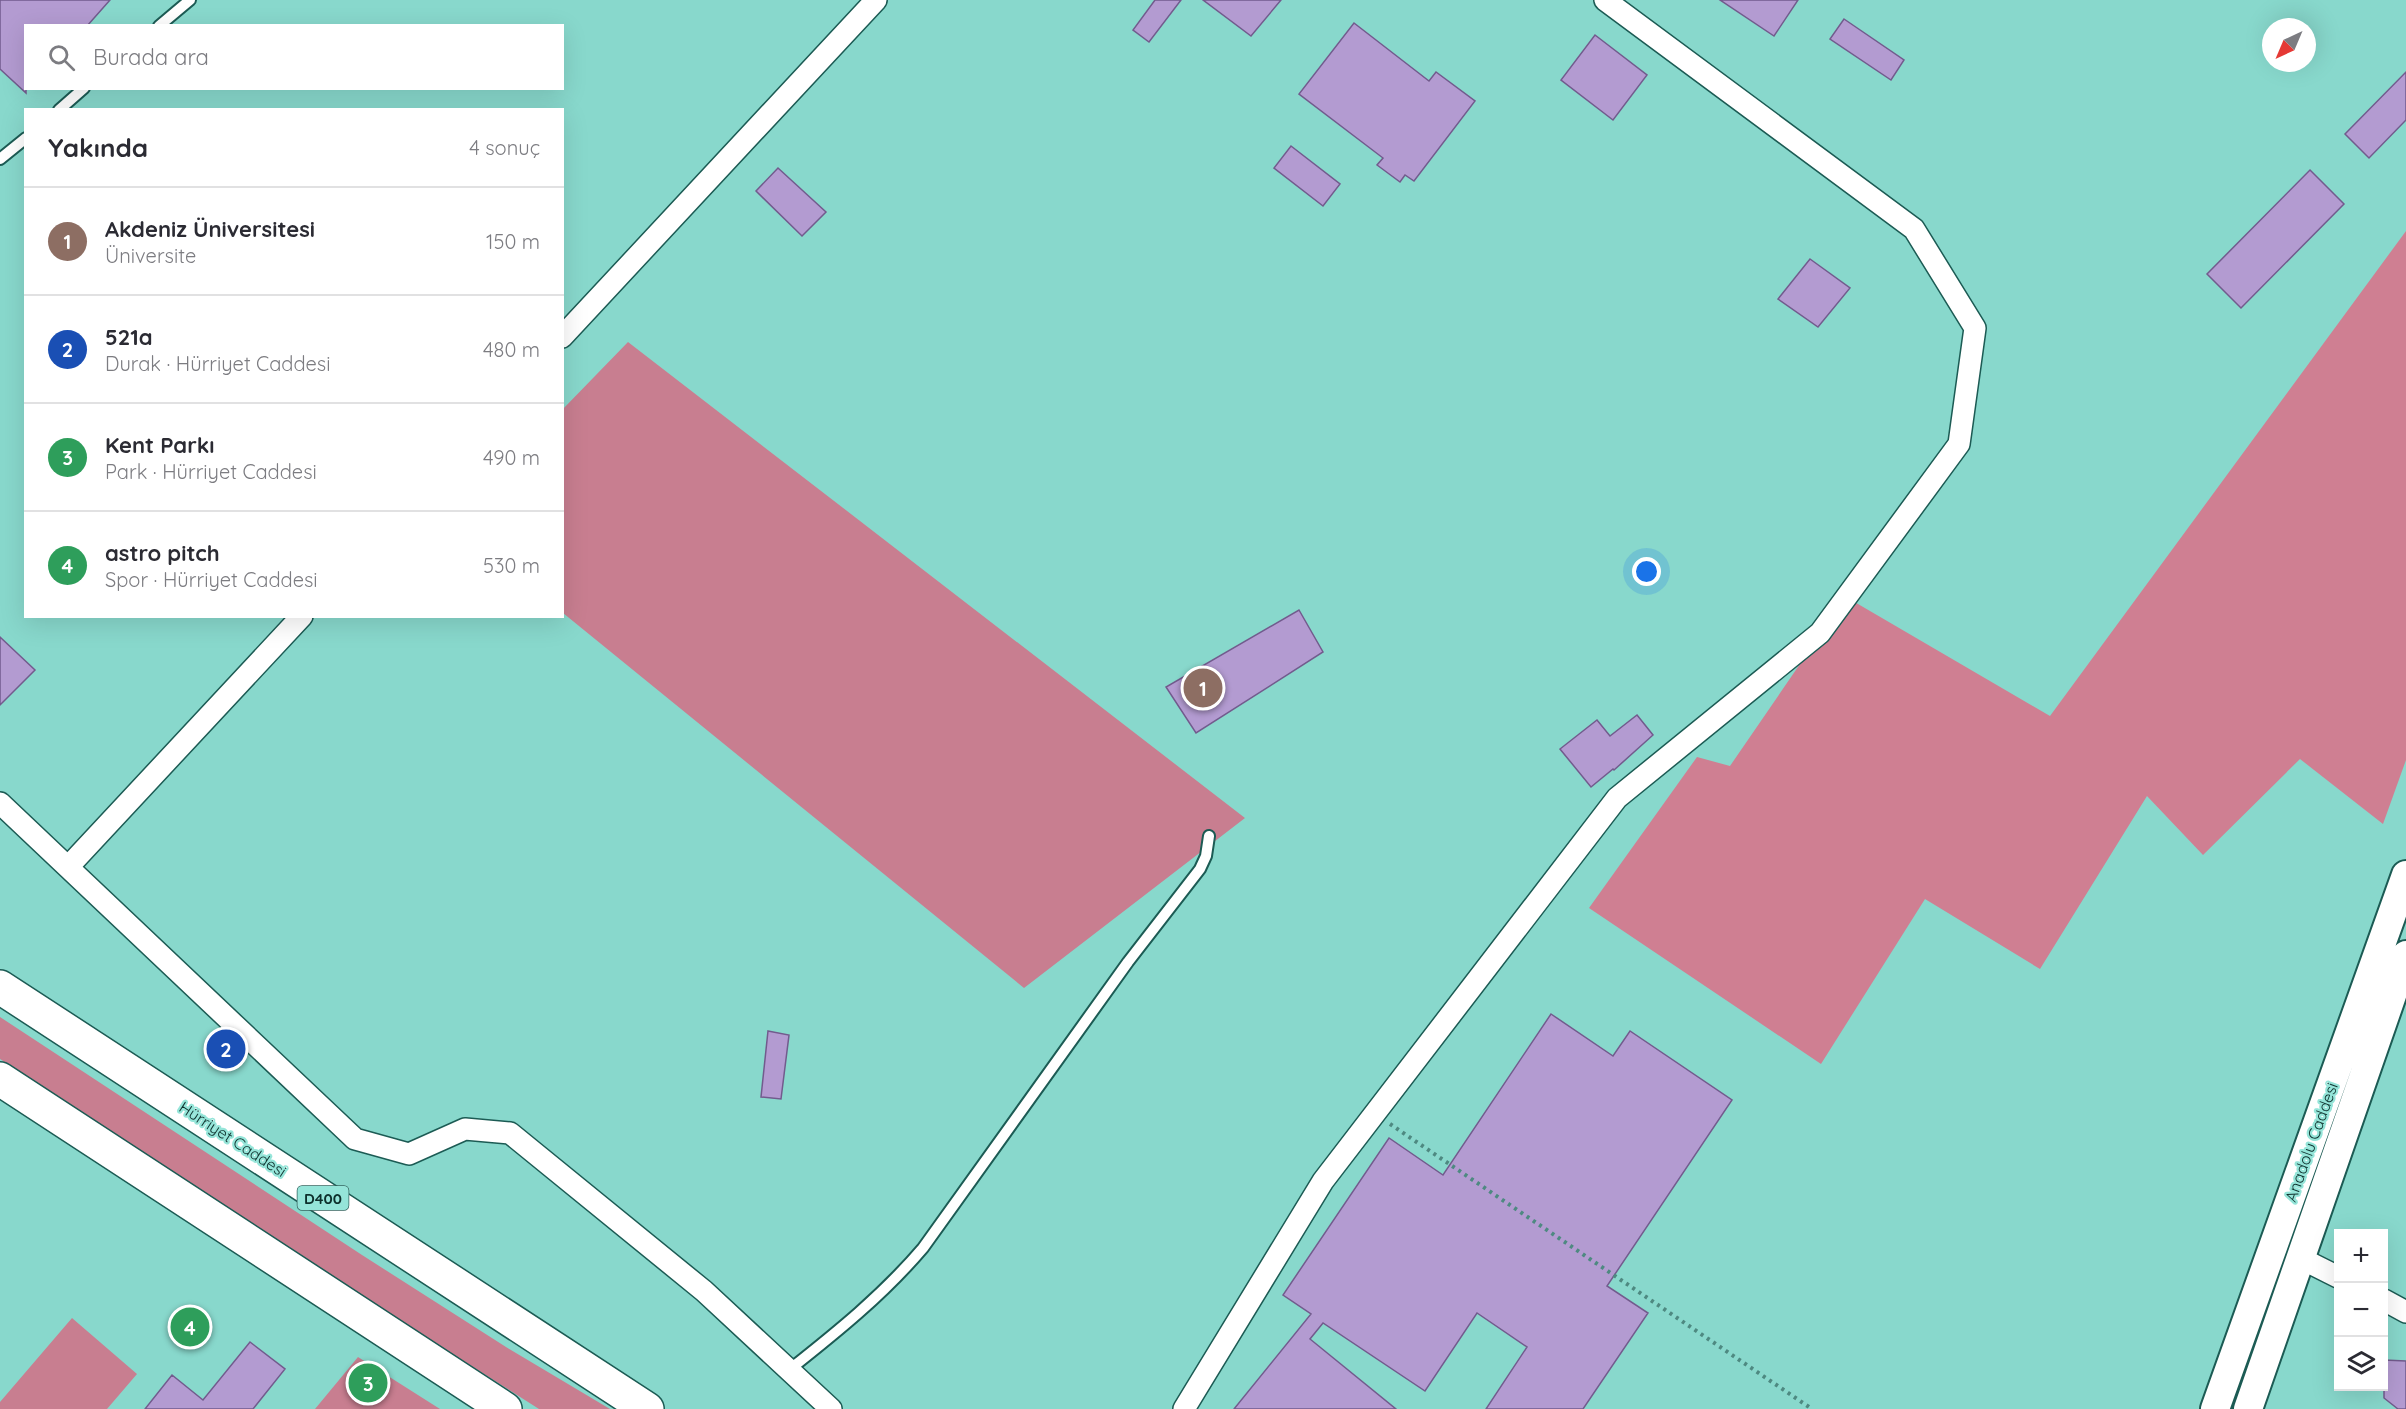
<!DOCTYPE html>
<html lang="tr">
<head>
<meta charset="utf-8">
<style>
	body { margin:0; font-family:Quicksand,sans-serif; background:#f7f7f7; color:#2b2b33 }
	.controls { position:absolute; right:18px; bottom:18px; display:grid; overflow:hidden; border-radius:0px; box-shadow:0 6px 24px #0002 }
	.controls button { width:54px; height:54px; display:grid; place-items:center; padding:0; border:0; border-bottom:2px solid #e1e1e2; background:#fff; color:#2b2b33; font:30px sans-serif }
	.compass { position:absolute; left:2262px; top:18px; width:54px; height:54px; border-radius:50%; background:#fff; box-shadow:0 6px 24px #0002; rotate:224deg }
	.you { position:absolute; left:1647px; top:572px; width:21px; height:21px; margin:-15px; border:4px solid #fff; border-radius:50%; background:#1a73e8; box-shadow:0 0 0 9px #1a73e833 }
	.badge { display:grid; place-items:center; width:39px; height:39px; border-radius:50%; background:#a5124f; color:#fff; font-size:20px; font-weight:700 }
	.pin { position:absolute; translate:-50% -50%; border:3px solid #fff; box-shadow:0 2px 6px #0006 }
	.list { margin:0; padding:0; list-style:none }
	h2 { display:flex; justify-content:space-between; align-items:center; height:78px; margin:0; padding:0 24px; font-size:26px }
	h2 small { font-size:20px; font-weight:400; color:#7c7c81 }
	.list li { display:grid; grid-template-columns:39px 1fr auto; gap:18px; align-items:center; box-sizing:border-box; height:108px; padding:0 24px; border-top:2px solid #e1e1e2 }
	.list b { display:block; font-size:22px; white-space:nowrap }
	.list p { margin:0; font-size:20px; white-space:nowrap; color:#7c7c81 }
	.list em { font-size:20px; font-style:normal; color:#7c7c81 }
	.icon { flex:none; width:33px; height:33px; fill:none; stroke:currentColor; stroke-width:2; stroke-linecap:round; stroke-linejoin:round }
	.map { position:relative; flex:none; width:2406px; height:1409px; overflow:hidden }
	.search { position:absolute; background:#fff; box-shadow:0 6px 24px #0002; left:24px; top:24px; width:540px; height:66px; display:flex; align-items:center; gap:15px; box-sizing:border-box; padding:0 21px; border-radius:0px; color:#7c7c81; font-size:22px }
	.panel { position:absolute; background:#fff; box-shadow:0 6px 24px #0002; left:24px; top:108px; width:540px; height:510px; border-radius:0px }
	.map>svg:first-child { display:block }
</style>
</head>
<body>
<div class="map">
<svg width="2406" height="1409" viewBox="0 0 2406 1409">
	<rect width="100%" height="100%" fill="#88d8cc"/>
	<!-- green -->
	<path fill="#c87e90" d="M628,342L1245,818L1024,988L563,613L562,410Z
		M0,1017L362,1255L506,1347L610,1409H539L394,1317L0,1059Z
		M72,1318L137,1374L107,1409H0V1402Z
		M358,1357L440,1409H315Z"/>
	<!-- forest -->
	<path fill="#cf7f92" d="M2406,231V760L2383,824L2300,759L2203,855L2147,796L2040,969L1925,899L1821,1064L1589,908L1697,757L1730,766L1846,597L2050,716Z"/>
	<!-- building -->
	<path fill="#b39bd1" stroke="#725b8d" stroke-width="1.5" d="M0,0H110L87,26H26V93L0,69Z
		M1155,0H1181L1149,42L1133,30Z
		M1203,0H1281L1251,36Z
		M1720,0H1798L1774,36Z
		M1844,19L1904,60L1891,80L1830,39Z
		M1354,23L1429,81L1436,72L1475,101L1414,181L1405,175L1400,182L1377,165L1383,158L1299,94Z
		M1595,35L1647,75L1613,120L1561,80Z
		M2406,72V120L2369,158L2345,134Z
		M1291,146L1340,184L1323,206L1274,168Z
		M778,168L826,212L802,236L756,191Z
		M2310,170L2344,204L2241,308L2207,274Z
		M1810,259L1850,288L1818,327L1778,299Z
		M1299,610L1323,652L1196,733L1166,687Z
		M0,637L35,670L0,705Z
		M1637,715L1653,735L1614,770L1613,769L1591,787L1560,749L1597,720L1610,736Z
		M1551,1014L1613,1056L1630,1031L1732,1100L1607,1286L1648,1313L1583,1409H1486L1527,1347L1477,1313L1425,1391L1323,1323L1310,1339L1396,1409H1234L1311,1314L1283,1295L1389,1138L1443,1175Z
		M768,1031L789,1035L781,1099L761,1097Z
		M250,1342L285,1369L253,1409H145L172,1375L203,1400Z
		M2384,1360L2406,1361V1409H2398L2384,1398Z"/>
	<g fill="none" stroke-linecap="round" stroke-linejoin="round">
		<defs>
			<path id="lane" d="M159,26L190,0
				M59,110L84,88
				M0,159L26,138
				M789,1370C837,1332 883,1295 923,1248L1128,962L1200,869L1206,856L1209,836"/>
			<path id="street" d="M562,337L876,0
				M0,803L355,1139L409,1154L465,1129L510,1133L704,1291L831,1409
				M68,867L302,616
				M2300,1258L2338,1277
				M2384,1300L2406,1312
				M1184,1409L1323,1181L1617,798L1820,633L1959,444L1975,328L1914,229L1605,0"/>
			<path id="secondary" d="M2215,1409L2406,875
				M2248,1409L2406,955"/>
			<path id="highway" d="M0,987L647,1409
				M0,1079L505,1409"/>
		</defs>
		<!-- lane casing -->
		<use href="#lane" stroke="#1c5b54" stroke-width="14"/>
		<!-- street casing -->
		<use href="#street" stroke="#1c5b54" stroke-width="24"/>
		<!-- secondary casing -->
		<use href="#secondary" stroke="#1c5b54" stroke-width="32"/>
		<!-- highway casing -->
		<use href="#highway" stroke="#1c5b54" stroke-width="36"/>
		<!-- path -->
		<path stroke="#4e8981" stroke-width="4" stroke-dasharray="3 4.5" stroke-linecap="butt" d="M1390,1124L1812,1409"/>
		<!-- lane -->
		<use href="#lane" stroke="#fff" stroke-width="10"/>
		<!-- street -->
		<use href="#street" stroke="#fff" stroke-width="21"/>
		<!-- secondary -->
		<use href="#secondary" stroke="#fff" stroke-width="28"/>
		<!-- highway -->
		<use href="#highway" stroke="#fff" stroke-width="33"/>
	</g>
	<g text-anchor="middle" dominant-baseline="central" stroke-width="4.5" stroke-linejoin="round" paint-order="stroke">
		<!-- shield labels -->
		<rect fill="#95e5d9" stroke="#366660" stroke-width="1.5" x="297.5" y="1186" width="51" height="24" rx="4.5"/>
		<g font-size="15" font-weight="bold" fill="#0d302c">
			<text x="323" y="1198">D400</text>
		</g>
		<!-- street labels -->
		<g font-size="16" fill="#0d302c" stroke="#95e5d9">
			<text transform="translate(233 1139) rotate(33)">Hürriyet Caddesi</text>
			<text transform="translate(2311 1142) rotate(-70)">Anadolu Caddesi</text>
		</g>
	</g>
</svg>
<div class="controls">
<button>+</button>
<button>−</button>
<button><svg class="icon" aria-label="layers" viewBox="0 0 24 24"><path d="M12 4l9 5-9 5-9-5zM3 14l9 5 9-5"/></svg></button>
</div>
<svg class="compass" viewBox="-18 -18 36 36"><path d="M0-13l5 13h-10z" fill="#e53935"/><path d="M0 13l5-13h-10z" fill="#7c7c81"/></svg>
<div class="you"></div>
<div class="pin badge" style="left:1203px;top:688px;background:#8d6e63">1</div>
<div class="pin badge" style="left:226px;top:1049px;background:#1a4fb4">2</div>
<div class="pin badge" style="left:368px;top:1383px;background:#2e9e5b">3</div>
<div class="pin badge" style="left:190px;top:1327px;background:#2e9e5b">4</div>
<div class="search"><svg class="icon" aria-label="search" viewBox="0 0 24 24"><circle cx="10" cy="10" r="6"/><path d="M15 15l6 6"/></svg>Burada ara</div>
<section class="panel">
<h2>Yakında<small>4 sonuç</small></h2>
<ul class="list">
<li><span class="badge" style="background:#8d6e63">1</span><div><b>Akdeniz Üniversitesi</b><p>Üniversite</p></div><em>150 m</em></li>
<li><span class="badge" style="background:#1a4fb4">2</span><div><b>521a</b><p>Durak · Hürriyet Caddesi</p></div><em>480 m</em></li>
<li><span class="badge" style="background:#2e9e5b">3</span><div><b>Kent Parkı</b><p>Park · Hürriyet Caddesi</p></div><em>490 m</em></li>
<li><span class="badge" style="background:#2e9e5b">4</span><div><b>astro pitch</b><p>Spor · Hürriyet Caddesi</p></div><em>530 m</em></li>
</ul>
</section>
</div>
</body>
</html>
